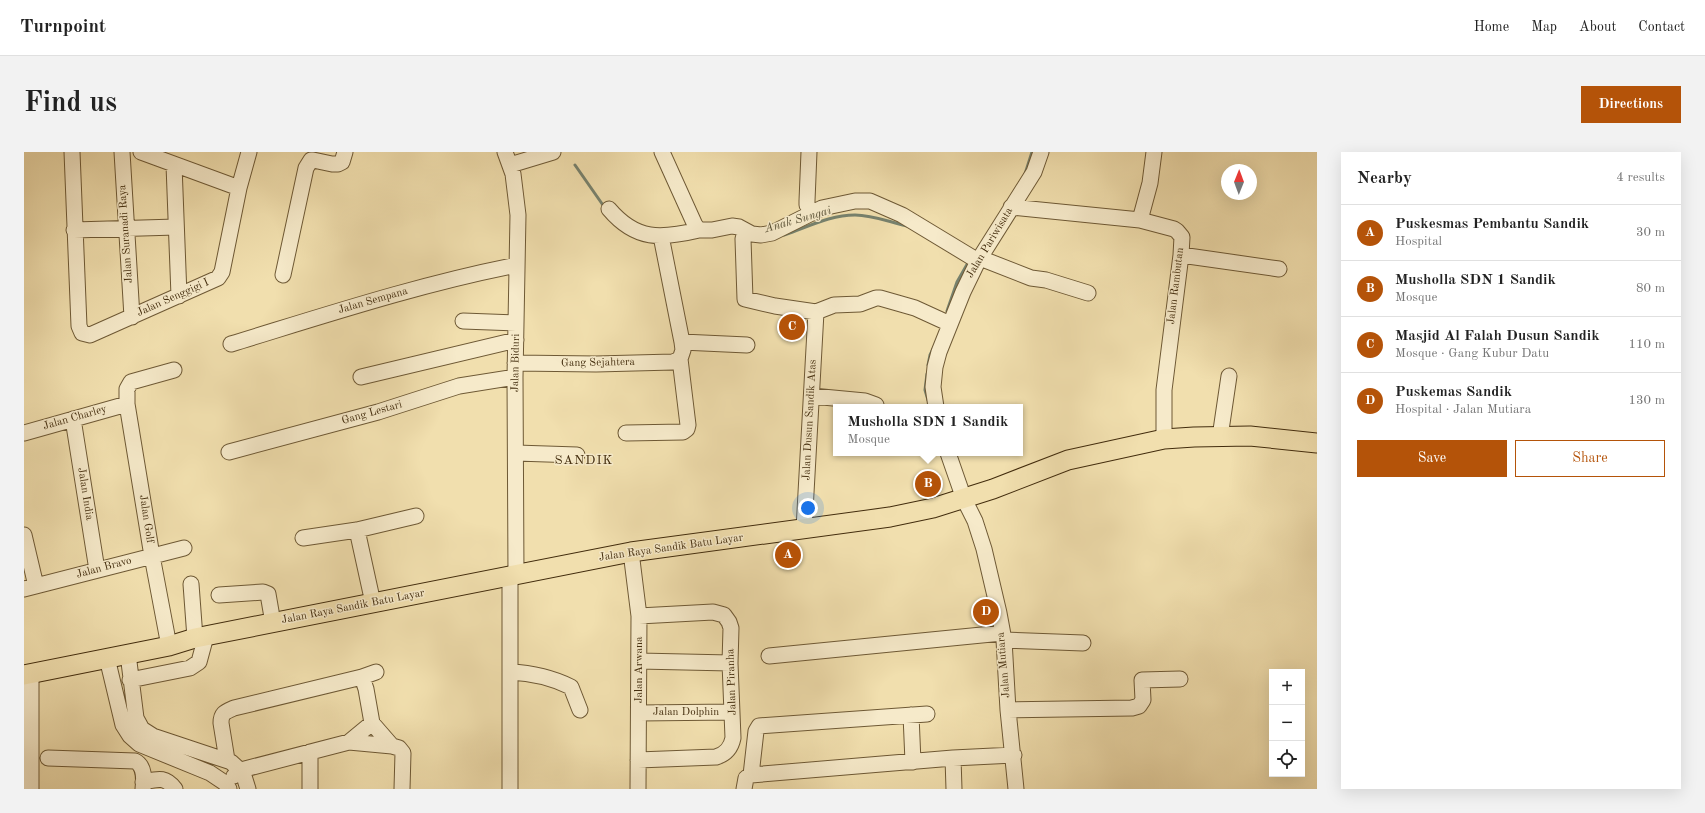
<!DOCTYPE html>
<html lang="en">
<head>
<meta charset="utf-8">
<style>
	body { margin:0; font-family:"Old Standard TT",serif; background:#f2f2f2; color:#222 }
	.controls { position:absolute; right:12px; bottom:12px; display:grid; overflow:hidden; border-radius:0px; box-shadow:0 4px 16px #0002 }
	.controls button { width:36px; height:36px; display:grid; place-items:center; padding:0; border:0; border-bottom:1px solid #e0e0e0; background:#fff; color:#222; font:20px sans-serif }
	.compass { position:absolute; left:1197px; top:12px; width:36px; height:36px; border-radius:50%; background:#fff; box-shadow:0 4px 16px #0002; rotate:1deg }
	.you { position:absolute; left:784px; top:356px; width:14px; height:14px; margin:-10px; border:3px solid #fff; border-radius:50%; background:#1a73e8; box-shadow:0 0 0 6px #1a73e833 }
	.badge { display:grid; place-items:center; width:26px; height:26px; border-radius:50%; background:#b45309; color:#fff; font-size:13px; font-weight:700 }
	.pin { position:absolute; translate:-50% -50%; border:2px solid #fff; box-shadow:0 1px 4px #0006 }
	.popup { position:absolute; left:809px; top:252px; width:190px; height:52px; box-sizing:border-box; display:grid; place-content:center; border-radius:0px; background:#fff; filter:drop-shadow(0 1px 3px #0005); font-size:13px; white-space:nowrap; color:#767676 }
	.popup b { font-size:15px; color:#222 }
	.popup::after { content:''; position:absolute; left:50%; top:100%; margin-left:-8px; border:8px solid transparent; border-top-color:#fff }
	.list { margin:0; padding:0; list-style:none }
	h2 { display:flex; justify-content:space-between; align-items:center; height:52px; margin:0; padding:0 16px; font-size:17px }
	h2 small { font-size:13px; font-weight:400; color:#767676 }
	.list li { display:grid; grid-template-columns:26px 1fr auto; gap:12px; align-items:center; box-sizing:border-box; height:56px; padding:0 16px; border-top:1px solid #e0e0e0 }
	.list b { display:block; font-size:15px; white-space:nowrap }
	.list p { margin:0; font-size:13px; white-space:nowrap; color:#767676 }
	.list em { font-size:13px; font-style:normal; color:#767676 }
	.actions { display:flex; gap:8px; padding:12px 16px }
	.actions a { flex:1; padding:9px 0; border:1px solid #b45309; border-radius:0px; text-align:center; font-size:14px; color:#b45309 }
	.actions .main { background:#b45309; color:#fff }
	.icon { flex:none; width:22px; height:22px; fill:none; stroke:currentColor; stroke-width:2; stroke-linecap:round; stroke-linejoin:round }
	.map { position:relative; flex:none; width:1293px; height:637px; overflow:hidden; border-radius:0px }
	header { display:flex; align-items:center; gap:24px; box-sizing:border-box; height:56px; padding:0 20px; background:#fff; border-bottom:1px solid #e0e0e0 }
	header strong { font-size:19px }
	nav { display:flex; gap:22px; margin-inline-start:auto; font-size:14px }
	.intro { display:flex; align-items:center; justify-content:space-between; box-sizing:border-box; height:96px; padding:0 24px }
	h1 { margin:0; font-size:28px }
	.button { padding:10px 18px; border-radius:0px; background:#b45309; color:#fff; font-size:14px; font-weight:700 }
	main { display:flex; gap:24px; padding:0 24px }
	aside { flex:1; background:#fff; border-radius:0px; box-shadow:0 4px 16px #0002 }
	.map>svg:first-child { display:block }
</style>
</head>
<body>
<header>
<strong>Turnpoint</strong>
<nav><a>Home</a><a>Map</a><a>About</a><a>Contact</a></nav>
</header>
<div class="intro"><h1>Find us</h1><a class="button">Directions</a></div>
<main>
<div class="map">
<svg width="1293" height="637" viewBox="0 0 1293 637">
	<rect width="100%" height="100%" fill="#f1dfae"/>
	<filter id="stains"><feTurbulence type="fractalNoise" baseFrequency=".005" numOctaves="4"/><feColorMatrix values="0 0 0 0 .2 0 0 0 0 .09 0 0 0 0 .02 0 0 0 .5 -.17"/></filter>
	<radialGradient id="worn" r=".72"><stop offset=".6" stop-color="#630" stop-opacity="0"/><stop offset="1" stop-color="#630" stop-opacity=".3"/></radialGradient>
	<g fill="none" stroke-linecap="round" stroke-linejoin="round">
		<!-- stream -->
		<path stroke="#77826e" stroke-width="3" d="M551,13L581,56
			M1001,22L1008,0
			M760,83C784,75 806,63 831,63C849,63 865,70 883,74
			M923,159L933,130L945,109
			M904,213L906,203L909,197
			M903,222L901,238L904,248"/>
		<defs>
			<path id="minor" d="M48,0L55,174L58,181L66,183L194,126L198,120L215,36L225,0
				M98,0L108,165
				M117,0L215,36
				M481,0L489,22L494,63L491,225L492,423
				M638,0L671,73L675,78H688L708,74L715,75L728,82L737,83L748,81L798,56L831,49H846L878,63L954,109
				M785,0L783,49V53L790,61
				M150,13L155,144
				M486,13L529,0
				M987,55L1116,68L1150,77L1153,79L1158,85L1157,103L1140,238V287
				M585,57C612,89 637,87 675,78
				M1116,68L1126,31L1130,0
				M50,78L152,75
				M721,79L719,87L721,147L751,154L792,160L810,153L836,152L852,146H856L891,156L926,172
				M1157,103L1255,117
				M956,106L1007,126L1022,128L1064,141
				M259,123L282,16L287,8H289L308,12H314L318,10L321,0
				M439,169L492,171
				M658,190L723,193
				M207,192C302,163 396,132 493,113
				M491,211L572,212L649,210L656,207
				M337,225L492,188
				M788,244L841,249L852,253
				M912,255L909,235L911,215L915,200L939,140L954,109L1010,20L1017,0
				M49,267L73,418
				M0,281L103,252
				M602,281L659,280L663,277L664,273L656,207L659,198L658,190L637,84
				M1196,285L1205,224
				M205,300L354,260L435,234L491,225
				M492,301L553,303
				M924,301L940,347L951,369L960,397L975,461L980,488L984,558L992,637
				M780,377L792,160
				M333,378L349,451
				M0,383L12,434
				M279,386L333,378L392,364
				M607,400L615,464L614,637
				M486,424V637
				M167,432L171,486
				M0,437L160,396
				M195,443L239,440L244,442L249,471
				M980,488L1059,491
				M145,494L128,404L103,252V237L107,230L150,218
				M104,502L112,566L118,577L129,584L207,610L219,621L224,637
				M745,504L978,481
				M83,506L99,573L106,584L115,592L186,621L201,631L205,637
				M615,509L706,511
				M486,520C508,521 527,525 547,535L556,558
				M7,522V637
				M338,525L352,520
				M106,528L166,516L175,510L182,484
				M984,558L1108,556L1115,554L1119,548L1118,528L1156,527
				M615,561L708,560
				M887,563L889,610
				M325,590L368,594
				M286,600V637
				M24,606L111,609C121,614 120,627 119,637
				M929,606L930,637
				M203,608L197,571C197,561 201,560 210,556L338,525L342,537L348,571L368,594L375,596L379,601L378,637
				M614,608L692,605C702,602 707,596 709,586L706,511L707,476L705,470L700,463L689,460L615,464
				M727,623L732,579L735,574L903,562
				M210,624L217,618L325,590L348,571
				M119,630C134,627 141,624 151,637
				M720,637L722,626L727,623L929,606L990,603"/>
			<path id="major" d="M0,523L145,494L171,486L607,400L866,365L909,356L969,337L1044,308L1140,287L1170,285L1226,284L1293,291"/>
		</defs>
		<!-- minor casing -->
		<use href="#minor" stroke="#6e5935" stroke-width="17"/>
		<!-- major casing -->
		<use href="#major" stroke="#422c0d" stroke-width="21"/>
		<!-- minor -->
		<use href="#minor" stroke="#f6eaca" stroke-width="15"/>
		<!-- major -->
		<use href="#major" stroke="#f1dfae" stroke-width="19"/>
	</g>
	<g text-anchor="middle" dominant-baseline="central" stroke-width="3" stroke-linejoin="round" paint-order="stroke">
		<!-- street labels -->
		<g font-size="11" fill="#422c0d" stroke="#f6eaca">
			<text transform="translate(102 82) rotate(-94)">Jalan Suranadi Raya</text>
			<text transform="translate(966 91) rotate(-59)">Jalan Pariwisata</text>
			<text transform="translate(1152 134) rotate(-83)">Jalan Rambutan</text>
			<text transform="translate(149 146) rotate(-24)">Jalan Senggigi I</text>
			<text transform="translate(349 149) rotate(-16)">Jalan Sempana</text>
			<text transform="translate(492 211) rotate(-89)">Jalan Biduri</text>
			<text transform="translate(574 211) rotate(-1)">Gang Sejahtera</text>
			<text transform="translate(348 261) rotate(-16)">Gang Lestari</text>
			<text transform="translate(51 266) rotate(-16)">Jalan Charley</text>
			<text transform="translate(786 268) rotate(-87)">Jalan Dusun Sandik Atas</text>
			<text transform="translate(61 342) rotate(81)">Jalan India</text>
			<text transform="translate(122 367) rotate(81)">Jalan Golf</text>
			<text transform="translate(647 396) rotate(-8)">Jalan Raya Sandik Batu Layar</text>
			<text transform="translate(80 416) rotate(-15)">Jalan Bravo</text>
			<text transform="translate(329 455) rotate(-11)">Jalan Raya Sandik Batu Layar</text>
			<text transform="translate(980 513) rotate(-95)">Jalan Mutiara</text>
			<text transform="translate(615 518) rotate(-90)">Jalan Arwana</text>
			<text transform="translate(708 530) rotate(-92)">Jalan Piranha</text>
			<text x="662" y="560">Jalan Dolphin</text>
		</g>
		<!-- water labels -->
		<g font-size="12" font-style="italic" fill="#585035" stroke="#f6eaca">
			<text transform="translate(774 68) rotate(-16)">Anak Sungai</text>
		</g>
		<!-- quarter labels -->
		<g font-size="13" letter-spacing="1" fill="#422c0d" stroke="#f6eaca">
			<text x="560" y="308">SANDIK</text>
		</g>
	</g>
	<rect width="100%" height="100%" filter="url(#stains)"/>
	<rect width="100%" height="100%" fill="url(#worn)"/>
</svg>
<div class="controls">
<button>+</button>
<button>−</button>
<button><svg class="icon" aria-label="locate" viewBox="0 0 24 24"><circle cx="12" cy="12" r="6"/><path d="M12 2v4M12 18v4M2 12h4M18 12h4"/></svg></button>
</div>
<svg class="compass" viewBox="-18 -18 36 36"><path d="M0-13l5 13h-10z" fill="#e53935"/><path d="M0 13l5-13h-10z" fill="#767676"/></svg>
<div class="you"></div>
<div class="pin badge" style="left:764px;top:403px">A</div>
<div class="pin badge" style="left:904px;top:332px">B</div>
<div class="popup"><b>Musholla SDN 1 Sandik</b>Mosque</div>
<div class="pin badge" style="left:768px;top:175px">C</div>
<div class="pin badge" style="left:962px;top:460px">D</div>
</div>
<aside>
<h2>Nearby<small>4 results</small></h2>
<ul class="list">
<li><span class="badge">A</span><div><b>Puskesmas Pembantu Sandik</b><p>Hospital</p></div><em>30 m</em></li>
<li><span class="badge">B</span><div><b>Musholla SDN 1 Sandik</b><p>Mosque</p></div><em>80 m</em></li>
<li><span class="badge">C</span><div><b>Masjid Al Falah Dusun Sandik</b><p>Mosque · Gang Kubur Datu</p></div><em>110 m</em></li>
<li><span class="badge">D</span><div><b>Puskemas Sandik</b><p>Hospital · Jalan Mutiara</p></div><em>130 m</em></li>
</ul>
<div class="actions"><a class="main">Save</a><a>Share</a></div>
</aside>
</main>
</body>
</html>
